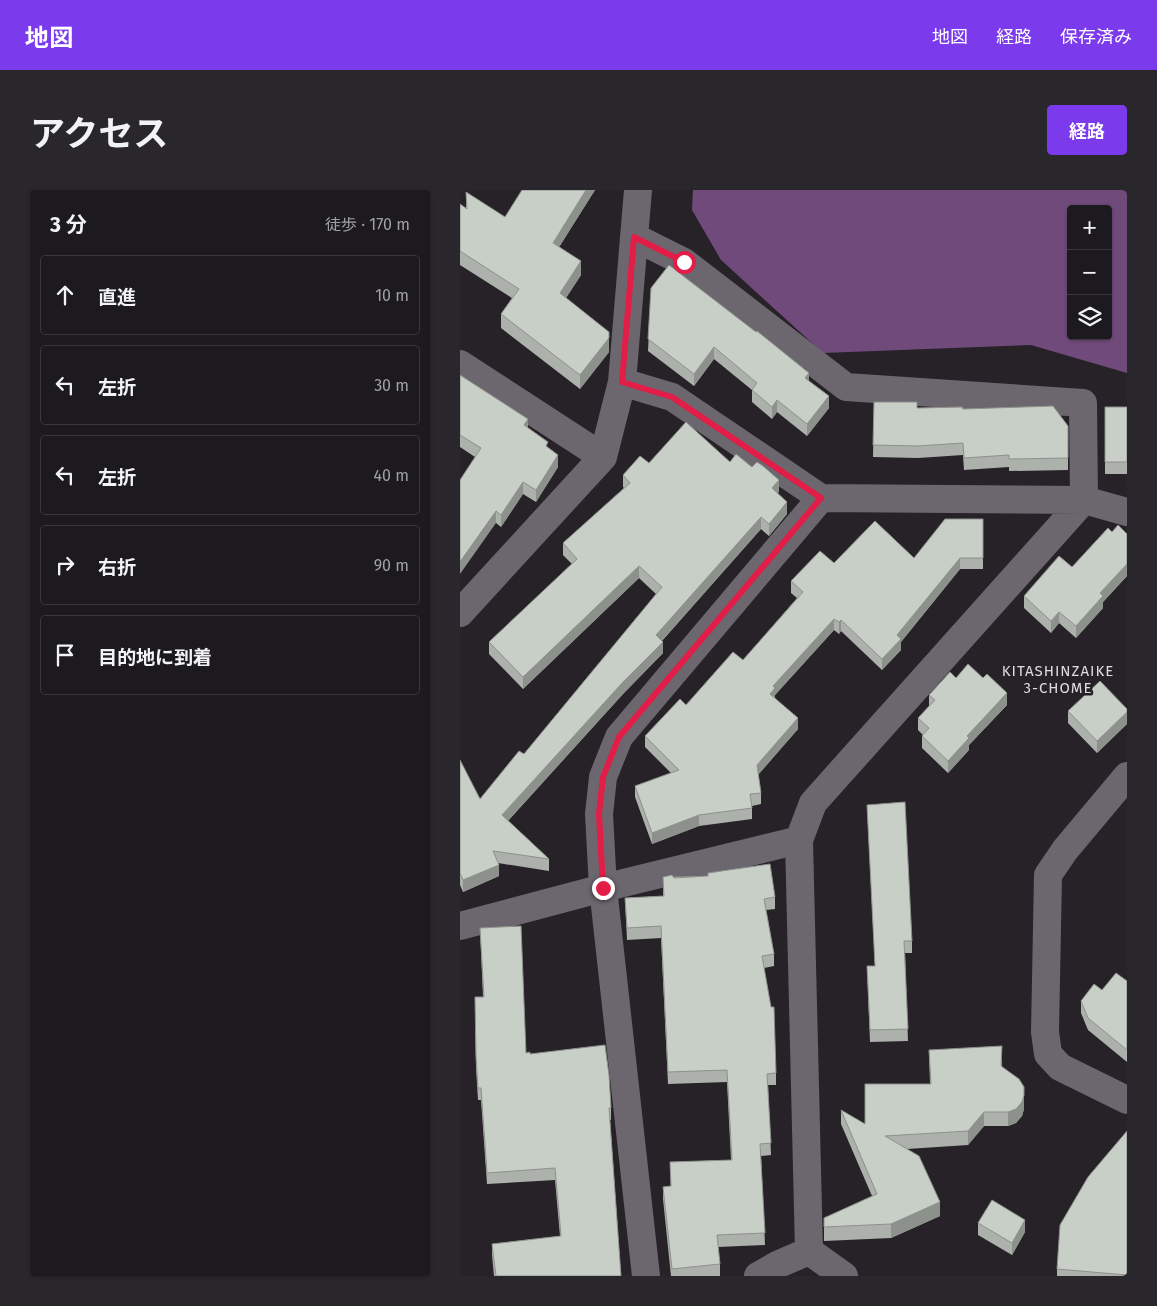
<!DOCTYPE html>
<html lang="ja">
<head>
<meta charset="utf-8">
<style>
	body { margin:0; font-family:"Fira Sans","Noto Sans JP",sans-serif; background:#29272b; color:#f1f3f6 }
	.controls { position:absolute; right:15px; top:15px; display:grid; overflow:hidden; border-radius:5px; box-shadow:0 1px 4px #0004 }
	.controls button { width:45px; height:45px; display:grid; place-items:center; padding:0; border:0; border-bottom:1px solid #3a383c; background:#1c1a1e; color:#f1f3f6; font:25px sans-serif }
	.stop { position:absolute; width:15px; height:15px; margin:-11px; border:4px solid #e11d48; border-radius:50%; background:#fff }
	.stop.end { background:#e11d48; border-color:#fff; box-shadow:0 1px 5px #0008 }
	.list { margin:0; padding:0; list-style:none }
	h2 { display:flex; justify-content:space-between; align-items:center; height:65px; margin:0; padding:0 20px; font-size:21px }
	h2 small { font-size:16px; font-weight:400; color:#a0a1a4 }
	.list li { display:grid; grid-template-columns:32px 1fr auto; gap:15px; align-items:center; box-sizing:border-box; height:80px; margin:0 10px 10px; padding:0 10px; border:1px solid #3a383c; border-radius:5px }
	.list b { display:block; font-size:19px; white-space:nowrap }
	.list em { font-size:16px; font-style:normal; color:#a0a1a4 }
	.icon { flex:none; width:28px; height:28px; fill:none; stroke:currentColor; stroke-width:2; stroke-linecap:round; stroke-linejoin:round }
	.map { position:relative; flex:none; width:667px; height:1086px; overflow:hidden; border-radius:5px }
	header { display:flex; align-items:center; gap:30px; box-sizing:border-box; height:70px; padding:0 25px; background:#7c3aed; color:#fff }
	header strong { font-size:24px }
	nav { display:flex; gap:28px; margin-inline-start:auto; font-size:18px }
	.intro { display:flex; align-items:center; justify-content:space-between; box-sizing:border-box; height:120px; padding:0 30px }
	h1 { margin:0; font-size:35px }
	.button { padding:12px 22px; border-radius:5px; background:#7c3aed; color:#fff; font-size:18px; font-weight:700 }
	main { display:flex; gap:30px; padding:0 30px }
	aside { flex:1; background:#1c1a1e; border-radius:5px; box-shadow:0 1px 4px #0004 }
	.map>svg:first-child { display:block }
</style>
</head>
<body>
<header>
<strong>地図</strong>
<nav><a>地図</a><a>経路</a><a>保存済み</a></nav>
</header>
<div class="intro"><h1>アクセス</h1><a class="button">経路</a></div>
<main>
<aside>
<h2>3 分<small>徒歩 · 170 m</small></h2>
<ul class="list">
<li><svg class="icon" aria-label="ahead" viewBox="0 0 24 24"><path d="M12 20V5M6 11l6-6 6 6"/></svg><div><b>直進</b></div><em>10 m</em></li>
<li><svg class="icon" aria-label="left" viewBox="0 0 24 24"><path d="M17 20v-9H6M10 6l-5 5 5 5"/></svg><div><b>左折</b></div><em>30 m</em></li>
<li><svg class="icon" aria-label="left" viewBox="0 0 24 24"><path d="M17 20v-9H6M10 6l-5 5 5 5"/></svg><div><b>左折</b></div><em>40 m</em></li>
<li><svg class="icon" aria-label="right" viewBox="0 0 24 24"><path d="M7 20v-9h11M14 6l5 5-5 5"/></svg><div><b>右折</b></div><em>90 m</em></li>
<li><svg class="icon" aria-label="arrive" viewBox="0 0 24 24"><path d="M6 21V4h12l-3 4 3 4H6"/></svg><div><b>目的地に到着</b></div></li>
</ul>
</aside>
<div class="map">
<svg width="667" height="1086" viewBox="0 0 667 1086">
	<rect width="100%" height="100%" fill="#262228"/>
	<!-- forest -->
	<path fill="#714a7c" fill-rule="evenodd" d="M233,0H667V183L571,155L363,163L261,70L232,20ZM611,19H648V146H611Z"/>
	<g fill="none" stroke-linecap="round" stroke-linejoin="round">
		<!-- street -->
		<path stroke="#6c666e" stroke-width="28" d="M174,47L224,72L386,197L623,213L624,310L353,613L339,650L349,1061
			M0,174L143,267
			M162,192L212,207L361,308L624,310L667,322
			M0,423L143,267L162,192L178,0
			M667,586L605,660L588,685L585,842L588,864L600,877L667,910
			M0,736L143,698L339,650
			M349,1061L384,1086
			M186,1086L143,698L139,624L143,587L159,547L361,308
			M298,1086L319,1074L349,1061"/>
	</g>
	<!-- wall -->
	<path fill="#acb2ab" d="M62,0H135L99,57L121,85L106,108L149,155V162L120,199L41,138V124L52,108L0,75V14L6,18V2L45,27Z
		M191,98L349,191L369,218L347,246L317,222L312,229L292,212V200L254,169L234,196L188,161Z
		M0,185L68,238L88,258L98,277L76,312L63,304L41,337L36,333L15,267L0,257Z
		M414,212L457,218L503,219L608,236V280L549,281V277L504,280L503,265L458,268L413,267Z
		M645,217H667V284H645Z
		M270,272L319,302L317,303L327,324L309,346L301,339L202,451L203,463L163,504L48,631L89,669V681L38,673L39,686L3,702L0,695V570L20,609L64,564L196,404L179,388L63,499L29,464V452L112,374L103,365V353L164,298L163,297V285L189,273Z
		M523,329V379H500L441,452V460L422,480L381,441L379,444L374,440L315,505V508L338,539L298,585L301,603V614L292,616V629L239,636L192,654L175,607V596L211,583L185,557V546L283,470L337,408L331,403V391L374,373L454,368Z
		M652,342L667,344V386L643,412V418L616,448L599,433L591,443L564,418V406L612,377Z
		M496,488L547,515L509,555V560L488,583L462,558V546L463,545L458,540V528L469,516V505Z
		M667,519V534L637,563L608,533V521Z
		M407,615L452,751V763H445L448,851L410,852L407,776H415Z
		M248,683L315,707V719L306,720L314,764V776L304,778L316,883V895H308L311,965L301,966L305,1055L258,1057L260,1074V1086H211L203,1009V997L211,996L210,972L271,970L267,892L208,894L201,748L167,750L165,708L203,706V687L248,686Z
		M20,738L66,863L70,864L151,918V930H150L161,1086H34L32,1065V1054L100,1046L95,990L27,994L21,910H18L16,878L15,807H23Z
		M667,791V872L628,840L621,823V811L642,800Z
		M469,860L542,870V876L564,919L562,926L556,933L548,936H524L508,955L447,959L480,1026L431,1048L364,1051V1028L412,1006L381,934V920L405,934L470,894Z
		M667,941V1086H597V1079Z
		M518,1033L565,1042L552,1065L518,1045Z"/>
	<!-- shaded-wall -->
	<path fill="#8c918b" d="M126,0H135L93,67V53Z
		M121,71V85L100,117V103Z
		M149,142V162L120,199V185Z
		M254,157V169L234,196V184Z
		M349,183V195L345,188Z
		M369,206V218L347,246V234Z
		M317,210V222L312,229V217Z
		M68,229V241L64,235Z
		M98,265V277L76,312V300Z
		M319,290V302L312,310V298Z
		M63,292V304L41,337V325Z
		M327,312V324L309,346V334Z
		M36,321V333L0,384V372Z
		M301,327V339L196,457V445Z
		M500,368V379L441,452V460L422,480V469L437,445Z
		M667,374V386L643,412V418L616,448V436L640,403Z
		M179,376V388L63,499V487Z
		M599,422V433L591,443V431Z
		M374,429V440L315,505V509L310,504L313,496Z
		M381,430V441L379,444V432Z
		M203,452V463L163,504L42,637V625L163,492Z
		M547,503V515L509,555V560L488,583V571L507,546Z
		M667,522V534L637,563V551Z
		M338,528V539L297,586V575Z
		M239,625V636L192,654V643Z
		M39,675V686L3,702V690Z
		M564,905V919L562,926L556,933L548,936V922Z
		M524,922V936L508,955V941Z
		M480,1012V1026L431,1048V1034Z
		M565,1030V1042L552,1065V1053Z"/>
	<!-- building -->
	<path fill="#c8cfc7" stroke="#8c918b" d="M62,0H126L93,53L121,71L100,103L149,142V148L120,185L41,124L59,99L0,61V14L7,19L6,2L45,27Z
		M209,75L296,142L297,141L349,183L345,188L369,206L347,234L317,210L312,217L292,200L297,193L254,157L234,184L188,149L191,98Z
		M0,185L68,229L64,235L88,252L86,256L98,265L76,300L63,292L41,325L36,321L0,372V290L21,258L0,245Z
		M414,212H457V218L502,217L503,219L593,216L608,236V268L549,269V265L504,268L503,253L458,256L413,255Z
		M645,217H667V272H645Z
		M226,232L270,272L276,264L292,277L297,272L303,276L319,290L312,298L327,312L309,334L301,327L196,445L203,452L163,492L42,625L89,669L33,661L39,675L3,690L0,683V570L20,609L59,561L64,564L202,397L179,376L63,487L29,452L117,369L103,353L170,293L163,285L180,266L189,273Z
		M485,329H523V368H500L437,445L441,449L422,469L381,430L379,432L374,429L313,496L315,498L310,504L338,528L297,575L301,603L290,604L292,618L239,625L192,643L175,596L219,580L185,546L220,509L226,515L273,462L283,470L343,402L331,391L360,361L374,373L415,331L454,368Z
		M658,335L667,344V374L640,403L643,406L616,436L599,422L591,431L564,406L599,366L612,377L648,338L652,342Z
		M508,474L523,488L527,484L547,503L507,546L509,548L488,571L462,546L469,538L458,528L475,510L469,505L490,482L496,488Z
		M640,491L667,519V522L637,551L608,521Z
		M445,612L452,751H444L448,839L410,840L407,776H415L407,615Z
		M310,674L315,707L304,709L314,764L302,766L311,817H314L316,883L307,884L311,953L300,954L305,1043L257,1045L260,1074L212,1079L203,997L211,996L210,972L272,970L267,880L208,882L201,736L167,738L165,708L204,706L203,687L212,685L214,688L248,686V683Z
		M61,736L66,863L70,862V864L145,855L149,885L151,918H149L161,1086H36L32,1054L101,1046L95,978L27,983L21,898H18L16,866L15,807H24L20,738Z
		M656,783L667,791V860L628,828L621,811L634,794L642,800Z
		M542,856L541,876L559,889L564,897V905L562,912L556,919L548,922H524L508,941L425,946L459,966L480,1012L431,1034L364,1037V1028L417,1004L381,920L405,934V894H471L469,860Z
		M667,941V1085L597,1079L600,1035L628,987Z
		M532,1010L565,1030L552,1053L518,1033Z"/>
	<g fill="none" stroke-linecap="round" stroke-linejoin="round">
		<!-- route -->
		<path stroke="#e11d48" stroke-width="6" d="M143,698L139,624L143,587L159,547L361,308L212,207L162,192L174,47L224,72"/>
	</g>
	<g text-anchor="middle" dominant-baseline="central" stroke-width="5" stroke-linejoin="round" paint-order="stroke">
		<!-- neighbourhood labels -->
		<g font-size="15" letter-spacing="1" fill="#dedbdf" stroke="#262228">
			<text x="598" y="481">KITASHINZAIKE<tspan x="598" dy="17">3-CHOME</tspan></text>
		</g>
	</g>
</svg>
<div class="controls">
<button>+</button>
<button>−</button>
<button><svg class="icon" aria-label="layers" viewBox="0 0 24 24"><path d="M12 4l9 5-9 5-9-5zM3 14l9 5 9-5"/></svg></button>
</div>
<div class="stop" style="left:224px;top:72px"></div>
<div class="stop end" style="left:143px;top:698px"></div>
</div>
</main>
</body>
</html>
